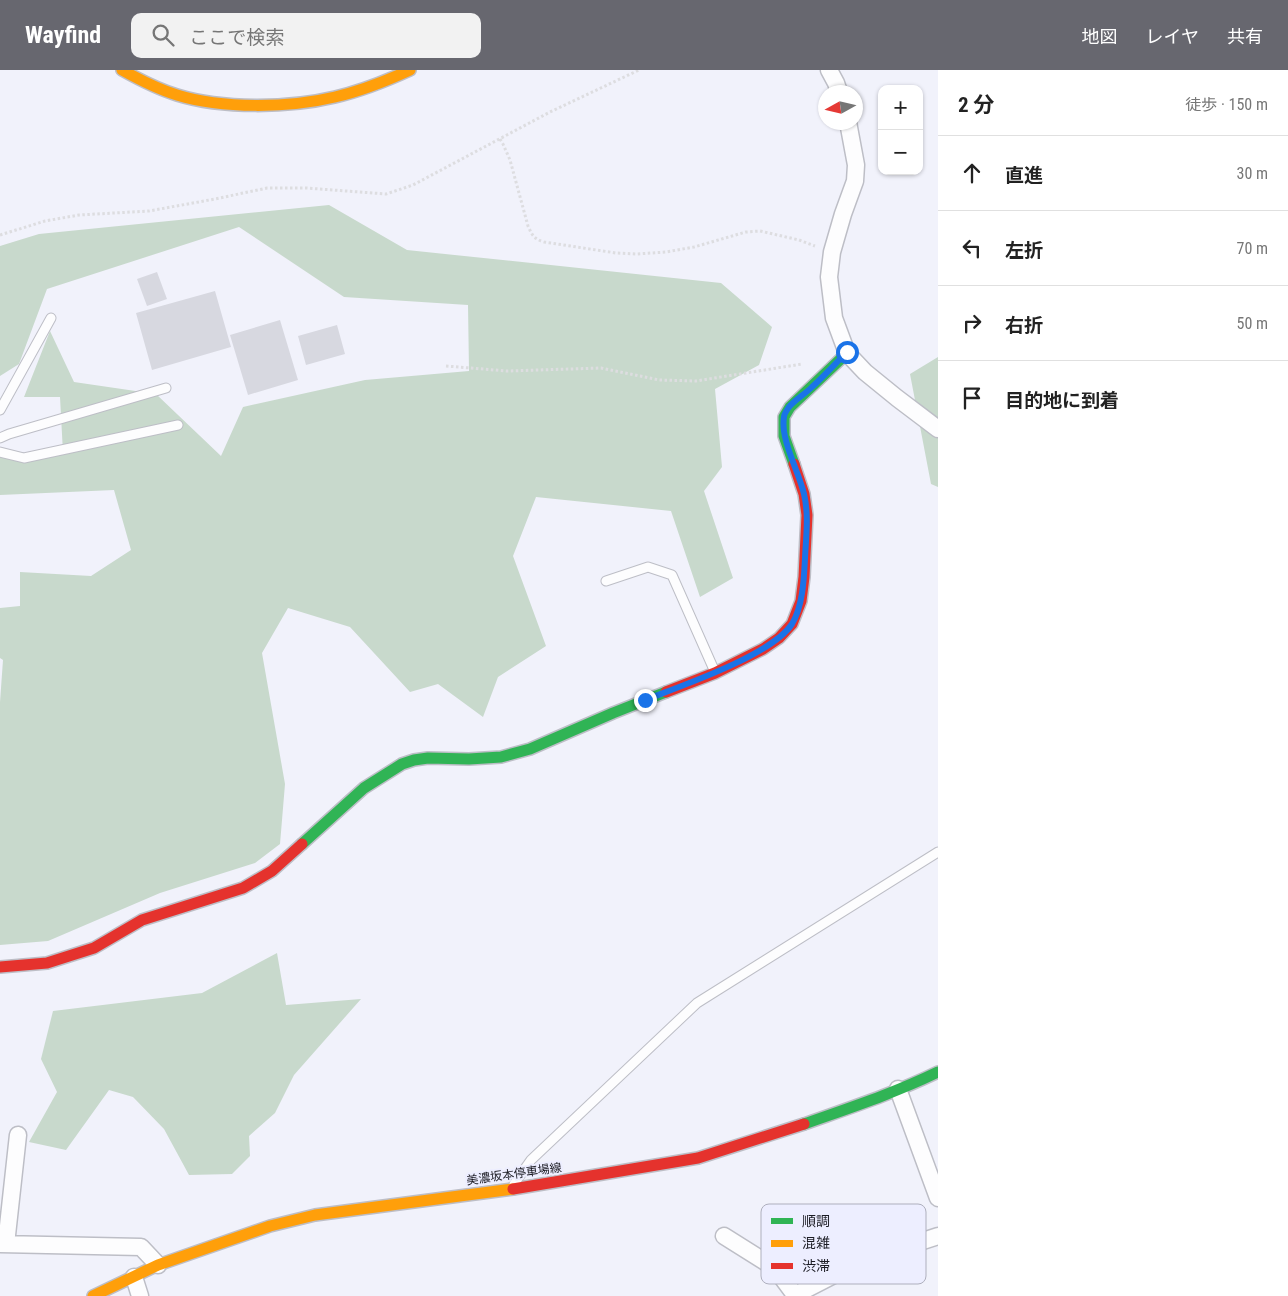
<!DOCTYPE html>
<html lang="ja">
<head>
<meta charset="utf-8">
<style>
	body { margin:0; font-family:"Roboto Condensed","Noto Sans JP",sans-serif; background:#f2f2f2; color:#222 }
	.controls { position:absolute; right:15px; top:15px; display:grid; overflow:hidden; border-radius:10px; box-shadow:0 1px 4px #0004 }
	.controls button { width:45px; height:45px; display:grid; place-items:center; padding:0; border:0; border-bottom:1px solid #e0e0e0; background:#fff; color:#222; font:25px sans-serif }
	.compass { position:absolute; left:818px; top:15px; width:45px; height:45px; border-radius:50%; background:#fff; box-shadow:0 1px 4px #0004; rotate:262deg }
	.stop { position:absolute; width:15px; height:15px; margin:-11px; border:4px solid #1a73e8; border-radius:50%; background:#fff }
	.stop.end { background:#1a73e8; border-color:#fff; box-shadow:0 1px 5px #0008 }
	.list { margin:0; padding:0; list-style:none }
	h2 { display:flex; justify-content:space-between; align-items:center; height:65px; margin:0; padding:0 20px; font-size:21px }
	h2 small { font-size:16px; font-weight:400; color:#767676 }
	.list li { display:grid; grid-template-columns:32px 1fr auto; gap:15px; align-items:center; box-sizing:border-box; height:75px; padding:0 20px; border-top:1px solid #e0e0e0 }
	.list b { display:block; font-size:19px; white-space:nowrap }
	.list em { font-size:16px; font-style:normal; color:#767676 }
	.icon { flex:none; width:28px; height:28px; fill:none; stroke:currentColor; stroke-width:2; stroke-linecap:round; stroke-linejoin:round }
	.map { position:relative; flex:none; width:938px; height:1226px; overflow:hidden }
	header { display:flex; align-items:center; gap:30px; box-sizing:border-box; height:70px; padding:0 25px; background:#67676f; color:#fff }
	header strong { font-size:24px }
	nav { display:flex; gap:28px; margin-inline-start:auto; font-size:18px }
	.search { width:350px; height:45px; background:#f2f2f2; display:flex; align-items:center; gap:12px; box-sizing:border-box; padding:0 18px; border-radius:10px; color:#767676; font-size:19px }
	main { display:flex }
	aside { flex:1; background:#fff }
	.map>svg:first-child { display:block }
</style>
</head>
<body>
<header>
<strong>Wayfind</strong>
<div class="search"><svg class="icon" aria-label="search" viewBox="0 0 24 24"><circle cx="10" cy="10" r="6"/><path d="M15 15l6 6"/></svg>ここで検索</div>
<nav><a>地図</a><a>レイヤ</a><a>共有</a></nav>
</header>
<main>
<div class="map">
<svg width="938" height="1226" viewBox="0 0 938 1226">
	<rect width="100%" height="100%" fill="#f1f2fb"/>
	<!-- forest -->
	<path fill="#c8d9cc" d="M329,135L407,180L721,213L772,257L759,295L715,319L722,397L704,421L733,508L700,527L671,441L536,427L513,486L546,576L498,607L483,647L438,614L410,622L350,557L288,538L262,583L285,714L280,774L255,793L160,823L48,871L0,875V632L3,590L0,588V538L20,536V502L91,506L131,480L114,420L0,425V385L63,383L60,327H24L50,261L74,312L156,324L221,386L243,337L365,310L469,301L468,235L344,227L239,157L47,219L19,294L0,306V176L39,164Z
		M938,287V417L931,414L910,304Z
		M277,883L286,935L361,929L294,1005L275,1043L249,1066L250,1086L232,1104L189,1105L164,1059L133,1027L109,1020L66,1080L29,1072L57,1022L41,989L53,941L202,923Z"/>
	<!-- building -->
	<path fill="#d7d8e0" d="M157,202L167,229L147,236L137,209Z
		M215,221L231,277L152,300L136,243Z
		M280,250L298,310L248,325L230,265Z
		M337,255L345,284L306,295L298,266Z"/>
	<g fill="none" stroke-linecap="round" stroke-linejoin="round">
		<defs>
			<path id="lane" d="M0,340L51,248
				M0,368L9,364L166,318
				M0,382L24,388L178,355
				M606,511L648,497L672,505L715,602
				M514,1114L531,1090L697,933L938,782"/>
			<path id="street" d="M829,0L836,13L839,22
				M848,52L856,95L855,111L843,144L832,182L829,207L834,248L847,283L865,302L897,328L938,359
				M898,1019L938,1128
				M724,1166L775,1198L795,1225L861,1191L938,1166
				M0,1174L141,1177L158,1195
				M6,1174L18,1065
				M134,1207L140,1226"/>
			<path id="fast" d="M794,394L784,366V347L790,337L847,283
				M302,774L364,718L402,694L414,690L428,688L469,689L501,687L530,679L613,643L666,622
				M804,1054C849,1038 895,1023 938,1002"/>
			<path id="slow" d="M122,0C140,10 157,19 177,25C222,39 289,38 335,27C361,21 386,11 410,0
				M93,1226L158,1195L270,1156L315,1145L513,1119"/>
			<path id="jam" d="M666,622L715,603L763,579L779,568L792,554L801,531L804,507L807,445L804,424L794,394
				M0,897L47,893L94,878L142,850L243,818L272,801L302,774
				M513,1119L698,1088L804,1054"/>
		</defs>
		<!-- lane casing -->
		<use href="#lane" stroke="#bdbec6" stroke-width="11"/>
		<!-- street casing -->
		<use href="#street" stroke="#bdbec6" stroke-width="19"/>
		<!-- fast casing -->
		<use href="#fast" stroke="#bdbec6" stroke-width="14"/>
		<!-- slow casing -->
		<use href="#slow" stroke="#bdbec6" stroke-width="14"/>
		<!-- jam casing -->
		<use href="#jam" stroke="#bdbec6" stroke-width="14"/>
		<!-- path -->
		<path stroke="#dddde0" stroke-width="3" stroke-dasharray="2.5 2.5" stroke-linecap="butt" d="M500,69L503,74L510,90L528,156C532,165 534,169 544,172L616,183L637,184L666,182L694,177L746,162L760,161L799,170L815,176
			M0,165L45,151L79,145L149,141L215,129L267,118H306L386,124L413,115L550,42L639,0
			M446,296L507,301L601,298L659,310L696,311L802,294"/>
		<!-- lane -->
		<use href="#lane" stroke="#fdfdfe" stroke-width="9"/>
		<!-- street -->
		<use href="#street" stroke="#fdfdfe" stroke-width="16"/>
		<!-- fast -->
		<use href="#fast" stroke="#30b455" stroke-width="11"/>
		<!-- slow -->
		<use href="#slow" stroke="#ff9f0a" stroke-width="11"/>
		<!-- jam -->
		<use href="#jam" stroke="#e5322d" stroke-width="11"/>
	</g>
	<g fill="none" stroke-linecap="round" stroke-linejoin="round">
		<!-- route -->
		<path stroke="#1a73e8" stroke-width="6" d="M645,630C681,616 772,585 792,554C803,536 804,508 805,488C806,467 809,445 804,424C799,402 780,369 784,347C784,344 787,340 789,337C795,330 805,324 812,317C824,306 835,294 847,282"/>
	</g>
	<g text-anchor="middle" dominant-baseline="central" stroke-width="4" stroke-linejoin="round" paint-order="stroke">
		<!-- street labels -->
		<g font-size="12" fill="#1c1c24" stroke="#edeeff">
			<text transform="translate(514 1104) rotate(-8)">美濃坂本停車場線</text>
		</g>
	</g>
	<!-- legend -->
	<rect x="761" y="1134" width="165" height="80" rx="8" fill="#edeeff" stroke="#aeafbd" stroke-width="1"/>
	<rect x="771" y="1148" width="22" height="6" fill="#30b455"/>
	<rect x="771" y="1170" width="22" height="7" fill="#ff9f0a"/>
	<rect x="771" y="1193" width="22" height="6" fill="#e5322d"/>
	<g font-size="14" fill="#1c1c24">
		<text x="802" y="1156">順調</text>
		<text x="802" y="1178">混雑</text>
		<text x="802" y="1201">渋滞</text>
	</g>
</svg>
<div class="controls">
<button>+</button>
<button>−</button>
</div>
<svg class="compass" viewBox="-18 -18 36 36"><path d="M0-13l5 13h-10z" fill="#e53935"/><path d="M0 13l5-13h-10z" fill="#767676"/></svg>
<div class="stop" style="left:847px;top:282px"></div>
<div class="stop end" style="left:645px;top:630px"></div>
</div>
<aside>
<h2>2 分<small>徒歩 · 150 m</small></h2>
<ul class="list">
<li><svg class="icon" aria-label="ahead" viewBox="0 0 24 24"><path d="M12 20V5M6 11l6-6 6 6"/></svg><div><b>直進</b></div><em>30 m</em></li>
<li><svg class="icon" aria-label="left" viewBox="0 0 24 24"><path d="M17 20v-9H6M10 6l-5 5 5 5"/></svg><div><b>左折</b></div><em>70 m</em></li>
<li><svg class="icon" aria-label="right" viewBox="0 0 24 24"><path d="M7 20v-9h11M14 6l5 5-5 5"/></svg><div><b>右折</b></div><em>50 m</em></li>
<li><svg class="icon" aria-label="arrive" viewBox="0 0 24 24"><path d="M6 21V4h12l-3 4 3 4H6"/></svg><div><b>目的地に到着</b></div></li>
</ul>
</aside>
</main>
</body>
</html>
